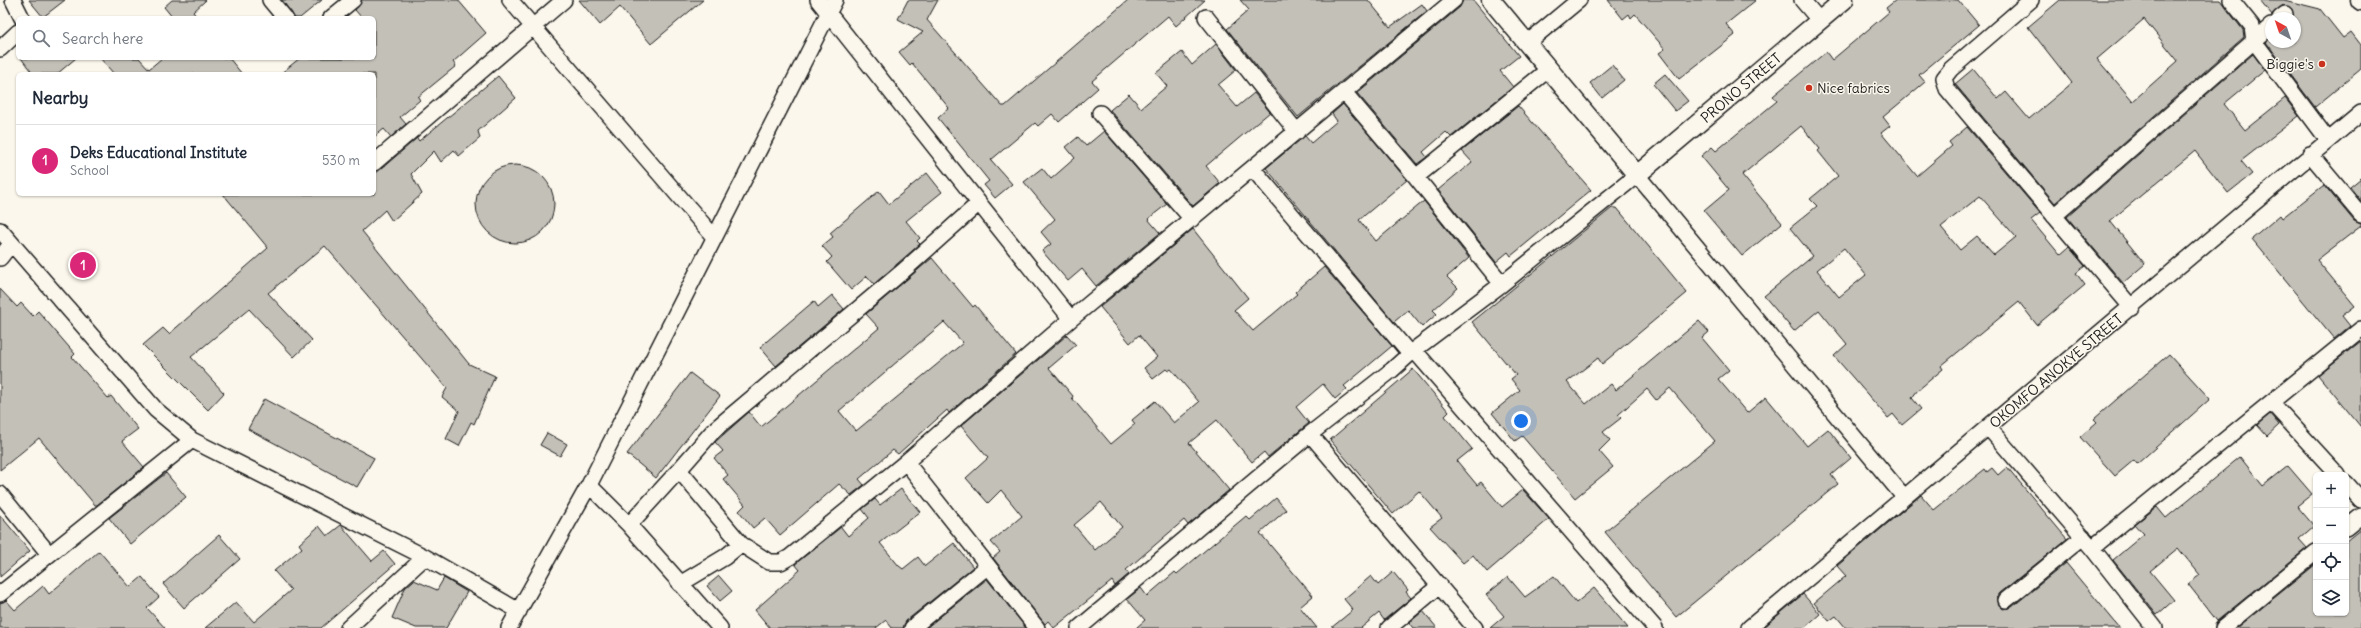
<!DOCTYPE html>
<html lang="en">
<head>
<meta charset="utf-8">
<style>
	body { margin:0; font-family:Delius,sans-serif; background:#f6f6f7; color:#1f2937 }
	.controls { position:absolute; right:12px; bottom:12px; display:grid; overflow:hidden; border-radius:6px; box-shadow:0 1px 3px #0004 }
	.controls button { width:36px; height:36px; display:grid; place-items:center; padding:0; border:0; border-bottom:1px solid #e0e1e3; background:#fff; color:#1f2937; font:20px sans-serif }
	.compass { position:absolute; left:2265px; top:12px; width:36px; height:36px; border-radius:50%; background:#fff; box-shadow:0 1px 3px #0004; rotate:320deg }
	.you { position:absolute; left:1521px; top:421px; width:14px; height:14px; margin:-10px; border:3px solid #fff; border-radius:50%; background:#1a73e8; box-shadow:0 0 0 6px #1a73e833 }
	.badge { display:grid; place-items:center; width:26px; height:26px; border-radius:50%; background:#db2777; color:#fff; font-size:13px; font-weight:700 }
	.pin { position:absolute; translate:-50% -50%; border:2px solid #fff; box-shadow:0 1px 4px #0006 }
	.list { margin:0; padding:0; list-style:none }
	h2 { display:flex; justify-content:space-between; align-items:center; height:52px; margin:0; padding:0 16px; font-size:17px }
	h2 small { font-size:13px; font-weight:400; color:#747a83 }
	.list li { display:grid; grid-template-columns:26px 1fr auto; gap:12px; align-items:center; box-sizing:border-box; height:72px; padding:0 16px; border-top:1px solid #e0e1e3 }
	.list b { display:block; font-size:15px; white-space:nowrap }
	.list p { margin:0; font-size:13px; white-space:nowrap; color:#747a83 }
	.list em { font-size:13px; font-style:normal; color:#747a83 }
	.icon { flex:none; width:22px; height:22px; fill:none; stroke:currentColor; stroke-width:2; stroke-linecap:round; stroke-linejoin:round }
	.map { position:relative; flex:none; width:2361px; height:628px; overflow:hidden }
	.search { position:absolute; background:#fff; box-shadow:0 1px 3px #0004; left:16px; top:16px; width:360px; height:44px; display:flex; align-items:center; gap:10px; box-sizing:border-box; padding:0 14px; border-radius:6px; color:#747a83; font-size:15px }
	.panel { position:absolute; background:#fff; box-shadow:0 1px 3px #0004; left:16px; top:72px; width:360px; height:124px; border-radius:6px }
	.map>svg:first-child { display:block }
</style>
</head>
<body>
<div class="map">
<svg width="2361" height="628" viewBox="0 0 2361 628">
	<rect width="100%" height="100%" fill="#fbf7ec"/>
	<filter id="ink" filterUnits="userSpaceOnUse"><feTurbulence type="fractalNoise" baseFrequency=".025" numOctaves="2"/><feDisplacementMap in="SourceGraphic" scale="8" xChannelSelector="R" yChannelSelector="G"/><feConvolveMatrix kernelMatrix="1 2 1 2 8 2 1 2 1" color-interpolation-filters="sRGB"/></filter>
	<g filter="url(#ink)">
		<!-- building -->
		<path fill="#c3c0b8" stroke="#1c1c1c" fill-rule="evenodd" d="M29,0H65L43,17Z
			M172,0H206L193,12L198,18H173L164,7Z
			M282,0H322L300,18H295Z
			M362,0H458L486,33L453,62L456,66L418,97L420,100L400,117L406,124L391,137L384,129L374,137V74H280L300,58H374V18H362L355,10Z
			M579,0H703L651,44L620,7L600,25Z
			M908,0H938L927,20L1002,106H1005L1128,0H1205L1176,26L1168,16L1092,81L1098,88L1059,122L1052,114L1038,126L1035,123L991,160L1012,184L995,198L984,185L989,181L938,118L949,108L912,63L910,65L899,52L923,32L898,19Z
			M1240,0H1368L1390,27L1422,4L1427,11L1298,117L1227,29L1249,10Z
			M1463,0H1473L1519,56L1500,71L1513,87L1451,137L1446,132L1423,152L1427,157L1417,164L1357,93L1460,7Z
			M1608,0H1756L1726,24L1735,35L1679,79L1659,53L1665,49L1635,14L1631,18L1629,14L1623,19Z
			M1896,0H1958L1979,25L1919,75L1925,82L1883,117L1890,126L1881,133L1917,176L1952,146L1949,142L1967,127L2040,213L2031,220L2060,255L2069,247L2085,266L2076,273L2085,285L2037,325L2019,302L1941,366L1943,369L1917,391L1912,398L1921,409L1902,425L1893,414L1888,418L1834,356L1847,344L1819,310L1794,331L1764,296L1813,256L1790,228L1817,206L1810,199L1838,176L1818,151L1820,149L1801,126L1742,175L1782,223L1742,256L1704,211L1729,190L1701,156L1712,147L1716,151L1777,101L1773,96L1826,52L1832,60L1889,12L1886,8ZM1980,196L2016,237L1994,255L1977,236L1960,250L1941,227ZM1844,248L1866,275L1839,297L1817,270Z
			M2060,0H2220L2243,30L2244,37L2055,203L1955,84L1973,69L1998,99L2006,92L2029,119L2072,83L2028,27ZM2144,19L2178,61L2133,101L2097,59Z
			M2260,0H2284L2320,9L2343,38L2351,32L2361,45V69L2315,107L2266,42L2271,38V42H2295V18H2293L2292,9L2283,5L2272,15Z
			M1216,44L1236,70L1218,85L1237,107L1254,93L1270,112L1206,166L1220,183L1193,206L1110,110L1129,94L1141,108L1167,86L1156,73L1182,52L1192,65Z
			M2253,54L2265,70L2224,104L2245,130L2285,98L2299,116L2241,161L2252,174L2228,193L2195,151L2110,221L2145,264L2123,283L2067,217Z
			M21,58H76L57,74H33Z
			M100,58H139L149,69L162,58H229L242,74H114Z
			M1612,65L1624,80L1602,98L1590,83Z
			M1665,74L1688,101L1675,111L1653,84Z
			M498,76L516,98L478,131L480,138L459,156L454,150L441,162L434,151L411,174L422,194L392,221L385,210L362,231L469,364L495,376L474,424L471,422L459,446L446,439L459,411L442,397L447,388L325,246L268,293L312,340L294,357L249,309L191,357L224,393L208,410L143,345L163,328L169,334L268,248L223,194H374V175L417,138L419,141Z
			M1343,104L1407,180L1359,220L1376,241L1424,201L1469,258L1447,277L1458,288L1433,310L1437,314L1422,327L1408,310L1394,322L1266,168L1305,136L1311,143L1337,121L1332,114Z
			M1518,106L1591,190L1511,256L1508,252L1496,262L1438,190L1472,162L1462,151Z
			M1104,131L1167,204L1148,219L1160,233L1096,286L1082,269L1068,281L1042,251L1051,244L1041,232L1055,219L1024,182L1042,168L1051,179L1075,158L1066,147L1078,137L1086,146Z
			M476 204a39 39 0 1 1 78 0a39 39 0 1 1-78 0Z
			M927,173L942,192L906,221L920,238L917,241L920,244L874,284L867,276L851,290L827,262L832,257L822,246L833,237L830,233L879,191L889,204Z
			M2361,178V201L2350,187Z
			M2324,185L2354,221L2361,224V226L2317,260L2355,306L2342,316L2350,326L2334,339L2252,239L2280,215L2282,218Z
			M1612,208H1617L1687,293L1602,364L1598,358L1567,382L1586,404L1611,384L1616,390L1699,321L1709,332L1702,338L1729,370L1718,379L1747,413L1766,397L1807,446L1828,429L1851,458L1831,475L1838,484L1676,617L1605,532L1715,441L1670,388L1656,400L1647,389L1618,415L1621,418L1603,432L1610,440L1599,451L1613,467L1575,498L1522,436L1515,441L1492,413L1520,390L1511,379L1516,375L1472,322Z
			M1193,229L1248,298L1234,310L1253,331L1297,294L1295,292L1324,267L1392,346L1344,386L1347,389L1335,399L1323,384L1296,407L1309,423L1268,457L1264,452L1252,462L1217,420L1189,443L1229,490L1188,525L1184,520L1126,570L1129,574L1115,586L1112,581L1054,628L1048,621L1045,624L993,558L1000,552L991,542L1022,516L1001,490L988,503L966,478L988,458L961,426L1067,335L1076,345L1049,368L1073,396L1072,398L1111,444L1135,424L1132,420L1155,401L1174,423L1199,402L1171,369L1168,371L1166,369L1153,379L1144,368L1157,357L1139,335L1130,343L1100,307ZM1101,502L1122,527L1095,550L1074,525Z
			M932,258L973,307L975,305L1016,354L949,413L947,410L898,454L893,450L859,479L864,485L851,495L839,484L780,535L765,518L753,528L739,511L745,505L723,479L728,475L714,458L723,451L715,442L749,412L761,427L879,328L866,314ZM944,322L963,343L856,431L839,411Z
			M0,289L17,307L21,303L33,316L38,311L75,354L72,357L108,398L111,396L138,429L122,441L144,467L97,505H95L39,438L0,470Z
			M832,295L844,309L776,366L760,347L814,301L818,307Z
			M2361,341V427L2318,375Z
			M2169,354L2210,399L2137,464L2134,460L2115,476L2080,437L2097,422L2094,419Z
			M1413,369L1449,412L1445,416L1472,449L1457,461L1477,485L1481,482L1502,507L1523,490L1549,519L1487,572L1473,555L1463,563L1430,527L1442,518L1419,491L1393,514L1330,440Z
			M690,373L720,396L656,478L627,454Z
			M264,399L374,458L357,487L248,429Z
			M2270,414L2279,425L2267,436L2257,425Z
			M547,433L567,444L560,456L540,445Z
			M2240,457L2263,486L2288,466L2312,494L2297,506L2314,526L2299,539L2307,548L2217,621L2188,584L2200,575L2178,548L2150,571L2174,600L2157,615L2113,560L2144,534L2135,524L2157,507L2166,518Z
			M2007,467L2067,539L2000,593L1997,597L1999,605L2003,609L2012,607L2066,563L2120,628H1846L1836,616L1829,621L1814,603L1846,576L1837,566L1921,495L1934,510L1985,469L1987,472L1992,468L1998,475Z
			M166,473L186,497L130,544L109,518Z
			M901,489L920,512L880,543L899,566L903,569L918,557L925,566L954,543L973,567L906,621L903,628H892L886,620L876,628H770L755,610L800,570L795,564L841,527L848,536L869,518L862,509L875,499L880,505Z
			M1276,498L1286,510L1260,533L1313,596L1300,607L1317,628H1136L1145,620L1127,599L1141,588L1147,596L1175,572L1177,574L1246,516L1250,520Z
			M0,515L30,551L0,577Z
			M341,525L372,561L384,551L395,564L321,628H205L236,602L254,622L291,590L274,571L302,548L299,544L319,526L327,536Z
			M2361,529V628H2237L2316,564V613H2346V541Z
			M219,535L240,559L184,608L163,584Z
			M99,551L130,587L142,577L159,597L147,608L165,628H0V603L6,600L15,610L43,586L49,594Z
			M1393,572L1408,590L1406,592L1411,598L1384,620L1379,613L1361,628H1331L1353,610L1344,599L1371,576L1378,585Z
			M719,576L732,591L720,601L707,586Z
			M1554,576L1576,603L1594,588L1628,628H1490L1504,616L1486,595L1508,577L1525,597Z
			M444,578L467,592L446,628H416L392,618L405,588L414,580L437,590Z
			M987,579L1026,628H926Z
			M1803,594L1820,614L1804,628H1763Z
			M1423,611L1437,628H1413L1409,623Z"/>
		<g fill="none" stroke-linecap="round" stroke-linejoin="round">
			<defs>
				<path id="minor" d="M13,0L22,18
					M270,0L285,18
					M510,0L714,237
					M818,0L1071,319
					M1802,0L1820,21
					M2031,0L1951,69L1944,78L1947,89L2132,308
					M2231,0L2252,26L2254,41L2328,140
					M1206,17L1297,132
					M331,18L353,0
					M2280,18L2285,14
					M1527,43L1579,0
					M0,49L18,32
					M1344,92L1416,177L1502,284
					M1100,113L1192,219
					M2310,154L2361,215
					M374,163L564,0
					M1253,169L1410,354
					M1416,177L1549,69
					M2054,216L2271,26
					M0,230L156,410L192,440L425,557L519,611
					M0,258L11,244
					M1414,350L1655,628
					M2272,403L2338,475
					M1988,427L2092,548L2155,628
					M1310,434L1475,628
					M679,470L714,430L902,272L979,203
					M2346,483L2361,500
					M589,485L629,525L720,628
					M0,494L49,554
					M629,525L679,470L741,544L769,562H781L790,557L906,462
					M2346,528L2361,516
					M2092,548L2361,329
					M680,584L725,557L741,544
					M0,594L192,440
					M2006,600L2083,537
					M348,628L425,557
					M509,628L589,485L835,0
					M912,628L988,566
					M1037,628L906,462L1071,319L1454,0
					M1079,628L1310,434L1392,370L1414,350L1502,284L1637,175L1904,497
					M1389,628L1440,585
					M1749,628L2361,113
					M2223,628L2316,552"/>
				<path id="tertiary" d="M1491,0L1637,175L1844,0
					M2360,0L2361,1"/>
			</defs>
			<!-- minor casing -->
			<use href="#minor" stroke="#1c1c1c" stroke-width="18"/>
			<!-- tertiary casing -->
			<use href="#tertiary" stroke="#1c1c1c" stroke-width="21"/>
			<!-- minor -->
			<use href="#minor" stroke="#fbf7ec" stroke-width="15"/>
			<!-- tertiary -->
			<use href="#tertiary" stroke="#fbf7ec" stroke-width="18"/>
		</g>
	</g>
	<!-- markers -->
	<g fill="#c8321e" stroke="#fbf7ec" stroke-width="1.5">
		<circle cx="2322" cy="64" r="4"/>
		<circle cx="1809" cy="88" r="4"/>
	</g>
	<g text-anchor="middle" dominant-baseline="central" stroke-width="3" stroke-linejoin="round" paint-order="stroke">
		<!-- poi labels -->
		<g font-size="14" fill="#1c1c1c" stroke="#fbf7ec" text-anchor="end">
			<text x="2314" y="64">Biggie's</text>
			<text x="1817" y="88" text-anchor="start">Nice fabrics</text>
		</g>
		<!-- street labels -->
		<g font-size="14" fill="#1c1c1c" stroke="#fbf7ec">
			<text transform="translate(1741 88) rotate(-40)">PRONO STREET</text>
			<text transform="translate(2056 371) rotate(-40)">OKOMFO ANOKYE STREET</text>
		</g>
	</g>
</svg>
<div class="controls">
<button>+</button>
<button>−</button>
<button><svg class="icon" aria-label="locate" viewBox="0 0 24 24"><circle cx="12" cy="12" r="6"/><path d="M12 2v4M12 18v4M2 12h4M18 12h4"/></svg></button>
<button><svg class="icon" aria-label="layers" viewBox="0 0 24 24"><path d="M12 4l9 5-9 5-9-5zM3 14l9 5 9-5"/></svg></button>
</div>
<svg class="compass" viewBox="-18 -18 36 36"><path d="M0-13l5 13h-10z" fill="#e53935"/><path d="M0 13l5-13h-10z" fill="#747a83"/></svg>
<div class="you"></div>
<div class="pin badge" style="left:83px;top:265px">1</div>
<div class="search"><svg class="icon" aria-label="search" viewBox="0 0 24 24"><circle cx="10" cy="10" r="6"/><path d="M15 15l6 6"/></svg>Search here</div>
<section class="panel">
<h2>Nearby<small></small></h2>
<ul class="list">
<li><span class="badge">1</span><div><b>Deks Educational Institute</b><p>School</p></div><em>530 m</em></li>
</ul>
</section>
</div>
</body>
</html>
